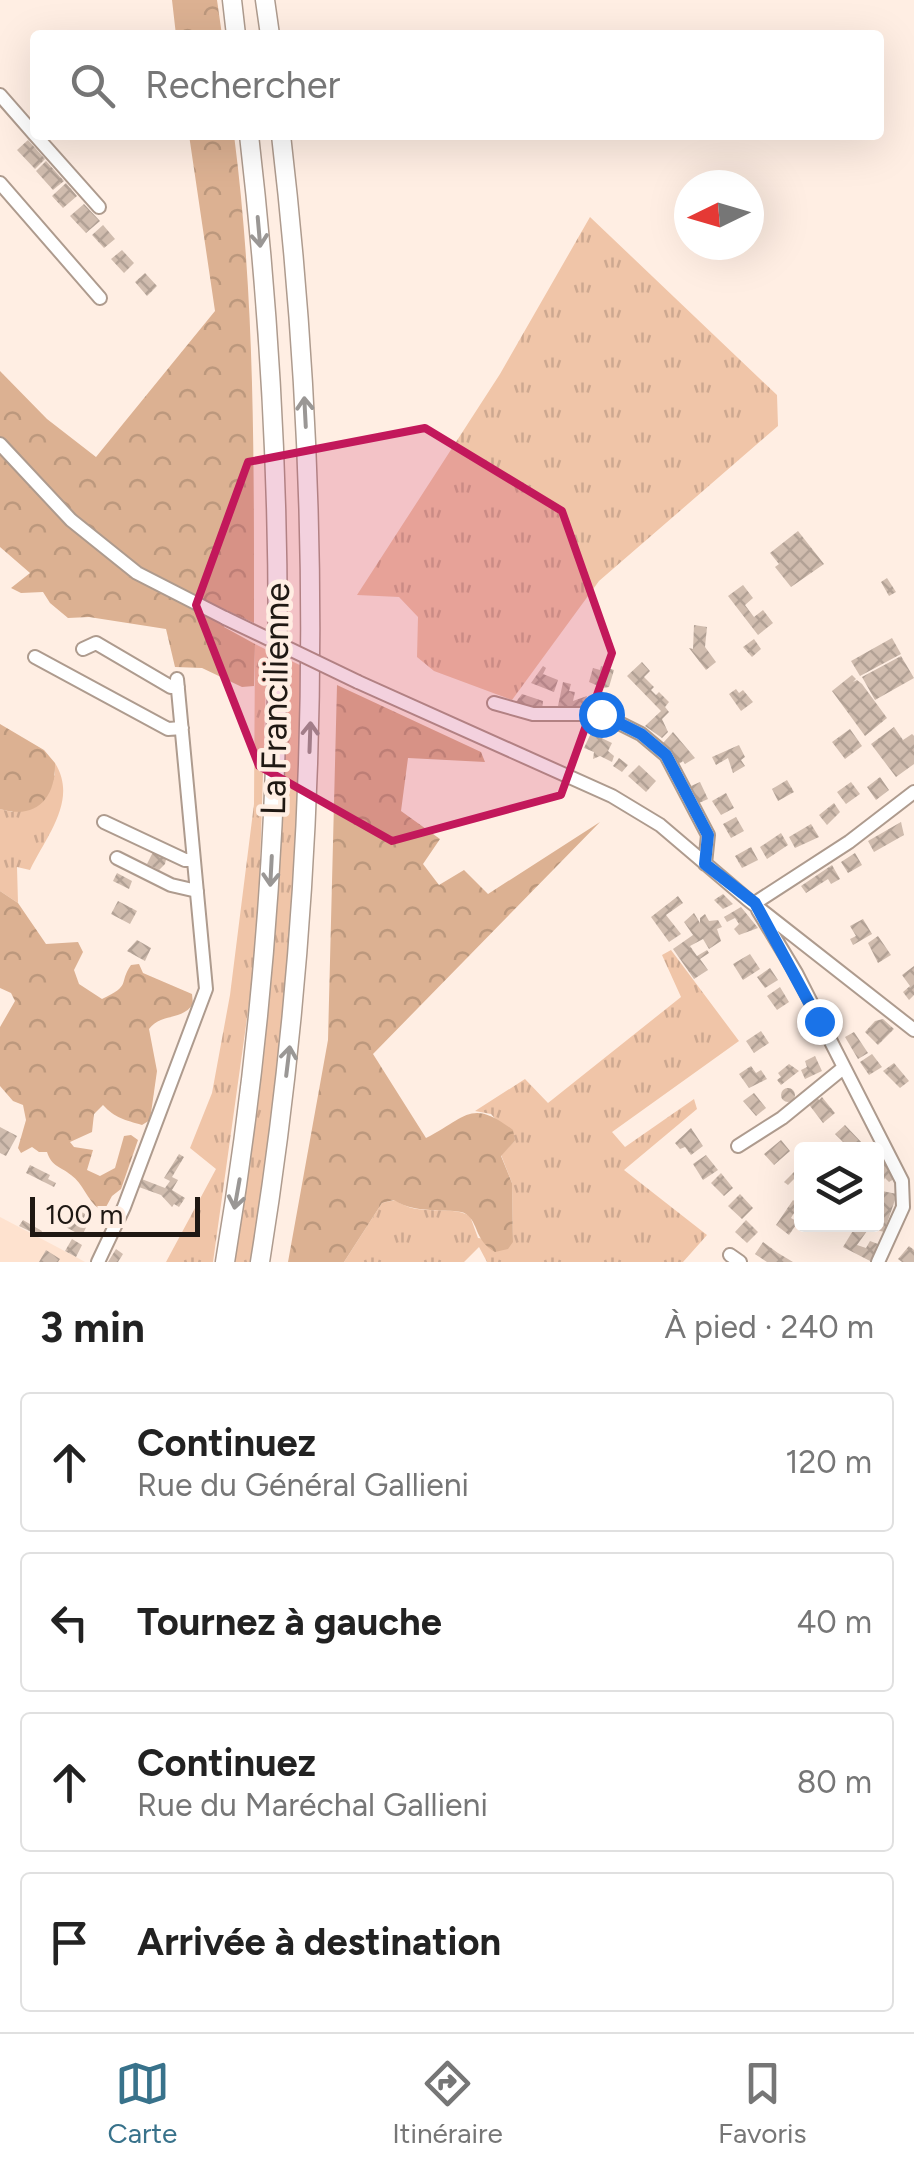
<!DOCTYPE html>
<html lang="fr">
<head>
<meta charset="utf-8">
<style>
	body { margin:0; font-family:Figtree,sans-serif; background:#f6f6f6; color:#222 }
	.controls { position:absolute; right:30px; bottom:30px; display:grid; overflow:hidden; border-radius:10px; box-shadow:0 10px 40px #0002 }
	.controls button { width:90px; height:90px; display:grid; place-items:center; padding:0; border:0; border-bottom:2px solid #e0e0e0; background:#fff; color:#222; font:50px sans-serif }
	.compass { position:absolute; left:674px; top:170px; width:90px; height:90px; border-radius:50%; background:#fff; box-shadow:0 10px 40px #0002; rotate:265deg }
	.scale { position:absolute; left:30px; bottom:25px; width:170px; box-sizing:border-box; padding-left:10px; border:5px solid #1f1813; border-top:0; font-size:28px; line-height:35px; white-space:nowrap; color:#1f1813; -webkit-text-stroke:8px #ffeee3; paint-order:stroke }
	.stop { position:absolute; width:30px; height:30px; margin:-22px; border:8px solid #1a73e8; border-radius:50%; background:#fff }
	.stop.end { background:#1a73e8; border-color:#fff; box-shadow:0 2px 10px #0008 }
	.list { margin:0; padding:0; list-style:none }
	h2 { display:flex; justify-content:space-between; align-items:center; height:130px; margin:0; padding:0 40px; font-size:42px }
	h2 small { font-size:32px; font-weight:400; color:#767676 }
	.list li { display:grid; grid-template-columns:65px 1fr auto; gap:30px; align-items:center; box-sizing:border-box; height:140px; margin:0 20px 20px; padding:0 20px; border:2px solid #e0e0e0; border-radius:10px }
	.list b { display:block; font-size:38px; white-space:nowrap }
	.list p { margin:0; font-size:32px; white-space:nowrap; color:#767676 }
	.list em { font-size:32px; font-style:normal; color:#767676 }
	.icon { flex:none; width:55px; height:55px; fill:none; stroke:currentColor; stroke-width:2; stroke-linecap:round; stroke-linejoin:round }
	.map { position:relative; flex:none; width:914px; height:1262px; overflow:hidden }
	.search { position:absolute; background:#fff; box-shadow:0 10px 40px #0002; left:30px; right:30px; top:30px; height:110px; display:flex; align-items:center; gap:25px; box-sizing:border-box; padding:0 35px; border-radius:10px; color:#767676; font-size:38px }
	.sheet { height:770px; background:#fff }
	nav { display:flex; justify-content:space-around; align-items:center; box-sizing:border-box; height:140px; border-top:2px solid #e0e0e0; background:#fff; font-size:28px; color:#767676 }
	nav a { display:grid; justify-items:center; gap:5px }
	nav .on { color:#38728b }
	.map>svg:first-child { display:block }
</style>
</head>
<body>
<div class="map">
<svg width="914" height="1262" viewBox="0 0 914 1262">
	<defs>
		<pattern id="grass-tufts" width="24" height="20" patternUnits="userSpaceOnUse" patternTransform="scale(2.5)"><rect width="24" height="20" fill="#f0c5a8"/><path d="M3 7l-1-3M5 7V3M7 7l1-3M15 17l-1-3M17 17v-4M19 17l1-3" fill="none" stroke="#cda890"/></pattern>
		<pattern id="forest-crowns" width="20" height="18" patternUnits="userSpaceOnUse" patternTransform="scale(2.5)"><rect width="20" height="18" fill="#dcb192"/><path d="M2 6a3 3 0 1 1 6 0M12 15a3 3 0 1 1 6 0" fill="none" stroke="#bc987d"/></pattern>
		<pattern id="building-cross-hatch" width="8" height="8" patternUnits="userSpaceOnUse" patternTransform="scale(2.5)"><rect width="8" height="8" fill="#d0bcae"/><path d="M0 0l8 8M0 8l8-8" fill="none" stroke="#b2a195"/></pattern>
	</defs>
	<rect width="100%" height="100%" fill="#ffeee3"/>
	<!-- built -->
	<path fill="#fee2cf" d="M0,1217L76,1257L85,1262H0Z"/>
	<!-- grass -->
	<path fill="url(#grass-tufts)" d="M590,217L777,395L778,426L599,581L512,700L434,671L417,657L418,617L399,597L357,595L500,374Z
		M255,644L267,650L259,897L253,975L213,1262H166L216,1169L190,1148L212,1093L230,995L254,804Z
		M285,658L306,668L286,1014L252,1262H232C267,1062 282,861 285,658Z
		M55,763C78,800 47,835 30,870L17,867L18,903L0,891V809L12,812L55,775Z
		M671,950L739,1041L612,1132L625,1147L694,1099L697,1109L624,1170L707,1235L683,1262H487L479,1247L464,1262H344L382,1203L395,1200C420,1218 448,1204 470,1216L478,1238L513,1242L512,1183L501,1155L515,1141L491,1114L475,1111L525,1079L548,1103L681,997L662,955Z"/>
	<!-- forest -->
	<path fill="url(#forest-crowns)" d="M172,0H217L222,35H176Z
		M189,135H234C255,297 254,459 254,623L226,610L224,627L255,644L254,686L242,687L202,668L175,667L166,629L89,617L68,618L50,603L43,592L21,593L11,588L30,573L0,547V371L47,419L96,457L215,311Z
		M337,685L481,752L485,762L408,758L401,811L440,839L423,864L439,885L464,870L488,894L600,822L373,1054L426,1138C467,1117 471,1098 513,1130L515,1141L501,1156L512,1183L513,1242L508,1249L495,1252C474,1240 479,1223 466,1214C457,1207 418,1216 394,1200L382,1203L344,1262H288L328,1040Z
		M0,724L44,750L55,763C56,798 36,820 0,809Z
		M0,891L18,903L46,944L78,942L83,952L74,970L79,984L102,999C132,985 118,984 131,965L139,964L143,973L192,994L193,1004C182,1021 161,1013 149,1029L157,1071L150,1120L142,1125C125,1120 115,1118 103,1105L94,1114L92,1132L70,1142L74,1147L93,1150L87,1170L100,1176L115,1168L124,1136L131,1135L138,1140L121,1189L112,1196L106,1207L99,1209C87,1200 83,1183 71,1175C60,1166 52,1167 47,1152H39L32,1147L21,1153L18,1148L26,1120L23,1105L13,1101L0,1086V1027L15,1001L11,993L0,988Z"/>
	<!-- building -->
	<path fill="url(#building-cross-hatch)" d="M28,140L45,159L35,169L17,150Z
		M46,161L64,181L53,190L36,171Z
		M66,183L77,196L63,208L52,196Z
		M84,204L100,221L86,233L70,216Z
		M103,225L115,239L104,248L92,235Z
		M122,250L134,263L124,273L111,259Z
		M145,273L157,286L147,296L135,282Z
		M798,531L824,564L791,587L775,567L779,564L770,553Z
		M887,578L896,592L889,596L881,582Z
		M743,585L753,598L745,605L754,617L763,610L773,623L758,635L728,596Z
		M694,625L707,627L705,647L716,662L706,670L689,648L693,649Z
		M892,638L901,654L860,676L851,661Z
		M754,639L761,649L752,657L743,647Z
		M901,656L914,678L875,700L862,677Z
		M642,662L650,671L644,677L654,687L651,690L656,695L659,692L669,702L665,707L669,712L662,719L668,732L662,738L645,726L661,711L627,676Z
		M543,666L546,668L543,674L558,680L554,692L531,683Z
		M601,666L614,670L609,687L603,688L589,682L593,668L600,670Z
		M852,675L856,679L853,682L857,680L862,684L887,718L865,736L832,691Z
		M563,682L571,684L569,691L575,692L573,701L587,696L584,710L557,711Z
		M736,689L739,693L743,690L753,702L741,711L729,694Z
		M522,694L543,701L542,710L515,703Z
		M894,727L903,740L912,734L914,736V764L896,777L871,744Z
		M850,729L862,746L845,759L832,742Z
		M673,732L695,758L685,764L683,761L679,764L663,743Z
		M591,733L612,743L608,751L614,756L612,762L600,756L593,759L594,752L584,748Z
		M739,745L745,757L741,760L745,766L733,773L728,758L716,765L712,757Z
		M619,758L628,765L622,772L613,766Z
		M639,765L656,781L646,792L628,776Z
		M880,777L889,790L876,800L867,787Z
		M787,780L794,792L778,801L772,789Z
		M700,782L708,799L699,803L691,786Z
		M851,782L860,794L846,804L837,792Z
		M726,793L734,808L721,815L712,801Z
		M834,803L840,812L827,825L819,815Z
		M736,817L744,831L731,838L723,824Z
		M901,822L904,835L874,852L868,841Z
		M811,824L819,837L795,848L789,837Z
		M781,833L788,845L767,859L760,847Z
		M156,846L168,851L165,864L159,870L147,864Z
		M751,847L758,860L742,868L735,856Z
		M855,853L862,865L848,873L841,862Z
		M832,865L840,879L831,884L828,879L806,893L801,886Z
		M117,873L132,881L129,889L113,881Z
		M723,894L733,904L723,909L714,900Z
		M678,896L683,903L666,915L681,934L669,942L651,917Z
		M118,901L137,911L130,924L111,914Z
		M741,907L758,928L739,935L734,929L739,924L735,918L727,922L724,917Z
		M694,913L700,923V918L705,914L709,921L718,920L722,927L717,929L721,941L709,949L703,939L690,946L697,956L707,950L709,953L700,959L708,970L694,979L673,949L693,935L684,922Z
		M863,919L872,934L853,945L850,939L856,936L850,926Z
		M878,936L891,955L878,963L868,943Z
		M137,940L151,948L145,961L127,951Z
		M750,954L760,969L743,980L733,964Z
		M914,966V995L909,1000L903,992L910,986L902,975Z
		M770,968L778,980L765,988L757,977Z
		M780,987L789,1002L777,1010L767,996Z
		M883,1019L894,1029L878,1045L865,1032L875,1021Z
		M761,1031L769,1043L754,1053L746,1041Z
		M854,1032L868,1053L858,1059L845,1037Z
		M872,1054L882,1067L869,1075L860,1062Z
		M815,1056L822,1071L805,1079L801,1070L807,1067L805,1061Z
		M894,1063L909,1081L900,1088L883,1071Z
		M789,1064L799,1071L781,1085L777,1080L781,1077L778,1073Z
		M751,1066L756,1073L761,1070L767,1079L749,1088L739,1074Z
		M781 1095a7 7 0 1 1 14 0a7 7 0 1 1-14 0Z
		M754,1093L766,1108L756,1116L743,1101Z
		M815,1096L819,1100L822,1097L835,1113L823,1123L807,1102Z
		M845,1125L863,1144L857,1150L847,1146L835,1134Z
		M0,1127L17,1136L6,1156L0,1153Z
		M691,1128L703,1146L691,1155L685,1147L680,1149L675,1143Z
		M781,1140L790,1151L774,1165L764,1154Z
		M179,1154L184,1157L172,1177L178,1180L172,1190L185,1198L179,1207L174,1204L172,1207L161,1195L136,1186L139,1178L165,1188L170,1181L164,1178Z
		M706,1155L718,1170L703,1180L693,1164Z
		M884,1159L894,1179L889,1182L885,1178L877,1190L897,1194L884,1232L877,1230L880,1224L877,1222L882,1210L876,1208V1165L879,1166Z
		M30,1165L50,1175L48,1179L56,1183L54,1187L26,1173Z
		M801,1165V1172L788,1185L784,1182Z
		M721,1173L733,1188L724,1196L711,1183Z
		M740,1194L753,1208L742,1219L728,1206Z
		M793,1200L799,1205L791,1218L798,1222L789,1235L776,1225Z
		M76,1209L91,1217L82,1236L66,1227Z
		M23,1220L42,1231L40,1236L19,1226Z
		M746,1220L758,1232L747,1243L735,1232Z
		M857,1224H872L857,1245L866,1248L870,1241L878,1244L872,1262L843,1247Z
		M72,1239L82,1245L76,1257L65,1251Z
		M763,1242L778,1253L793,1262H767L755,1254Z
		M909,1246L914,1250V1262H902L898,1259Z
		M116,1249L123,1254L118,1262H108Z
		M46,1250L60,1259L58,1262H39Z"/>
	<g fill="none" stroke-linecap="round" stroke-linejoin="round">
		<defs>
			<path id="minor" d="M0,95L35,135
				M35,135L99,207
				M0,183L100,298
				M0,444L71,520L137,573L225,618
				M83,649L96,643L171,687H178
				M35,657L168,729L182,728
				M358,682L612,796L660,825L747,899L914,1030
				M494,703L533,714H601L641,734L666,755L708,835L705,864
				M104,822L185,860H194
				M117,858L171,885L197,891
				M755,903L849,842L914,792
				M758,910L796,973L902,1181L903,1207L878,1262
				M738,1146L782,1118L842,1069
				M730,1255L740,1262
				M98,1262L124,1207L206,989L177,679"/>
			<path id="highway" d="M232,0L236,35
				M265,0L270,35
				M225,1262C288,886 293,513 249,135
				M260,1262C320,889 325,510 281,135"/>
		</defs>
		<!-- minor casing -->
		<use href="#minor" stroke="#ae9b8e" stroke-width="16"/>
		<!-- highway casing -->
		<use href="#highway" stroke="#ae9b8e" stroke-width="21"/>
		<!-- minor -->
		<use href="#minor" stroke="#fff" stroke-width="12"/>
		<!-- highway -->
		<use href="#highway" stroke="#fff" stroke-width="18"/>
		<defs>
			<path id="minor-bridge" d="M225,618L358,682"/>
		</defs>
		<!-- minor-bridge casing -->
		<use href="#minor-bridge" stroke="#ae9b8e" stroke-width="16" stroke-linecap="butt"/>
		<!-- minor-bridge -->
		<use href="#minor-bridge" stroke="#fff" stroke-width="12"/>
	</g>
	<!-- one-way arrows -->
	<defs><path id="oneway-shaft" d="M-6 0H5M1.5-3L5.5 0L1.5 3" fill="none" stroke-width="1.6" stroke-linecap="round" stroke-linejoin="round" transform="scale(2.5)"/></defs>
	<g stroke="#9a9795">
		<use href="#oneway-shaft" transform="translate(259 232) rotate(85)"/>
		<use href="#oneway-shaft" transform="translate(305 412) rotate(-93)"/>
		<use href="#oneway-shaft" transform="translate(310 737) rotate(-88)"/>
		<use href="#oneway-shaft" transform="translate(271 871) rotate(93)"/>
		<use href="#oneway-shaft" transform="translate(288 1061) rotate(-83)"/>
		<use href="#oneway-shaft" transform="translate(237 1194) rotate(100)"/>
	</g>
	<g fill="none" stroke-linecap="round" stroke-linejoin="round">
		<!-- route -->
		<path stroke="#1a73e8" stroke-width="12" d="M601,714L641,734L666,755L708,835L705,864L755,903L819,1021"/>
	</g>
	<!-- marked area -->
	<path fill="#c2185b" fill-opacity="0.2" stroke="#c2185b" stroke-width="8" stroke-linejoin="round" d="M425,428L562,511L612,653L561,795L392,841L259,766L196,605L248,462Z"/>
	<g text-anchor="middle" dominant-baseline="central" stroke-width="9" stroke-linejoin="round" paint-order="stroke">
		<!-- street labels -->
		<g font-size="35" fill="#1f1813" stroke="#ffeee3">
			<text transform="translate(275 699) rotate(-89)">La Francilienne</text>
		</g>
	</g>
</svg>
<div class="controls">
<button><svg class="icon" aria-label="layers" viewBox="0 0 24 24"><path d="M12 4l9 5-9 5-9-5zM3 14l9 5 9-5"/></svg></button>
</div>
<svg class="compass" viewBox="-18 -18 36 36"><path d="M0-13l5 13h-10z" fill="#e53935"/><path d="M0 13l5-13h-10z" fill="#767676"/></svg>
<div class="scale">100 m</div>
<div class="stop" style="left:601px;top:714px"></div>
<div class="stop end" style="left:819px;top:1021px"></div>
<div class="search"><svg class="icon" aria-label="search" viewBox="0 0 24 24"><circle cx="10" cy="10" r="6"/><path d="M15 15l6 6"/></svg>Rechercher</div>
</div>
<section class="sheet">
<h2>3 min<small>À pied · 240 m</small></h2>
<ul class="list">
<li><svg class="icon" aria-label="ahead" viewBox="0 0 24 24"><path d="M12 20V5M6 11l6-6 6 6"/></svg><div><b>Continuez</b><p>Rue du Général Gallieni</p></div><em>120 m</em></li>
<li><svg class="icon" aria-label="left" viewBox="0 0 24 24"><path d="M17 20v-9H6M10 6l-5 5 5 5"/></svg><div><b>Tournez à gauche</b></div><em>40 m</em></li>
<li><svg class="icon" aria-label="ahead" viewBox="0 0 24 24"><path d="M12 20V5M6 11l6-6 6 6"/></svg><div><b>Continuez</b><p>Rue du Maréchal Gallieni</p></div><em>80 m</em></li>
<li><svg class="icon" aria-label="arrive" viewBox="0 0 24 24"><path d="M6 21V4h12l-3 4 3 4H6"/></svg><div><b>Arrivée à destination</b></div></li>
</ul>
</section>
<nav>
<a class="on"><svg class="icon" aria-label="map" viewBox="0 0 24 24"><path d="M3 6l6-2 6 2 6-2v14l-6 2-6-2-6 2zM9 4v14M15 6v14"/></svg>Carte</a>
<a><svg class="icon" aria-label="directions" viewBox="0 0 24 24"><path d="M12 3l9 9-9 9-9-9zM9 14v-3h6M13 9l2 2-2 2"/></svg>Itinéraire</a>
<a><svg class="icon" aria-label="saved" viewBox="0 0 24 24"><path d="M7 4h10v16l-5-4-5 4z"/></svg>Favoris</a>
</nav>
</body>
</html>
